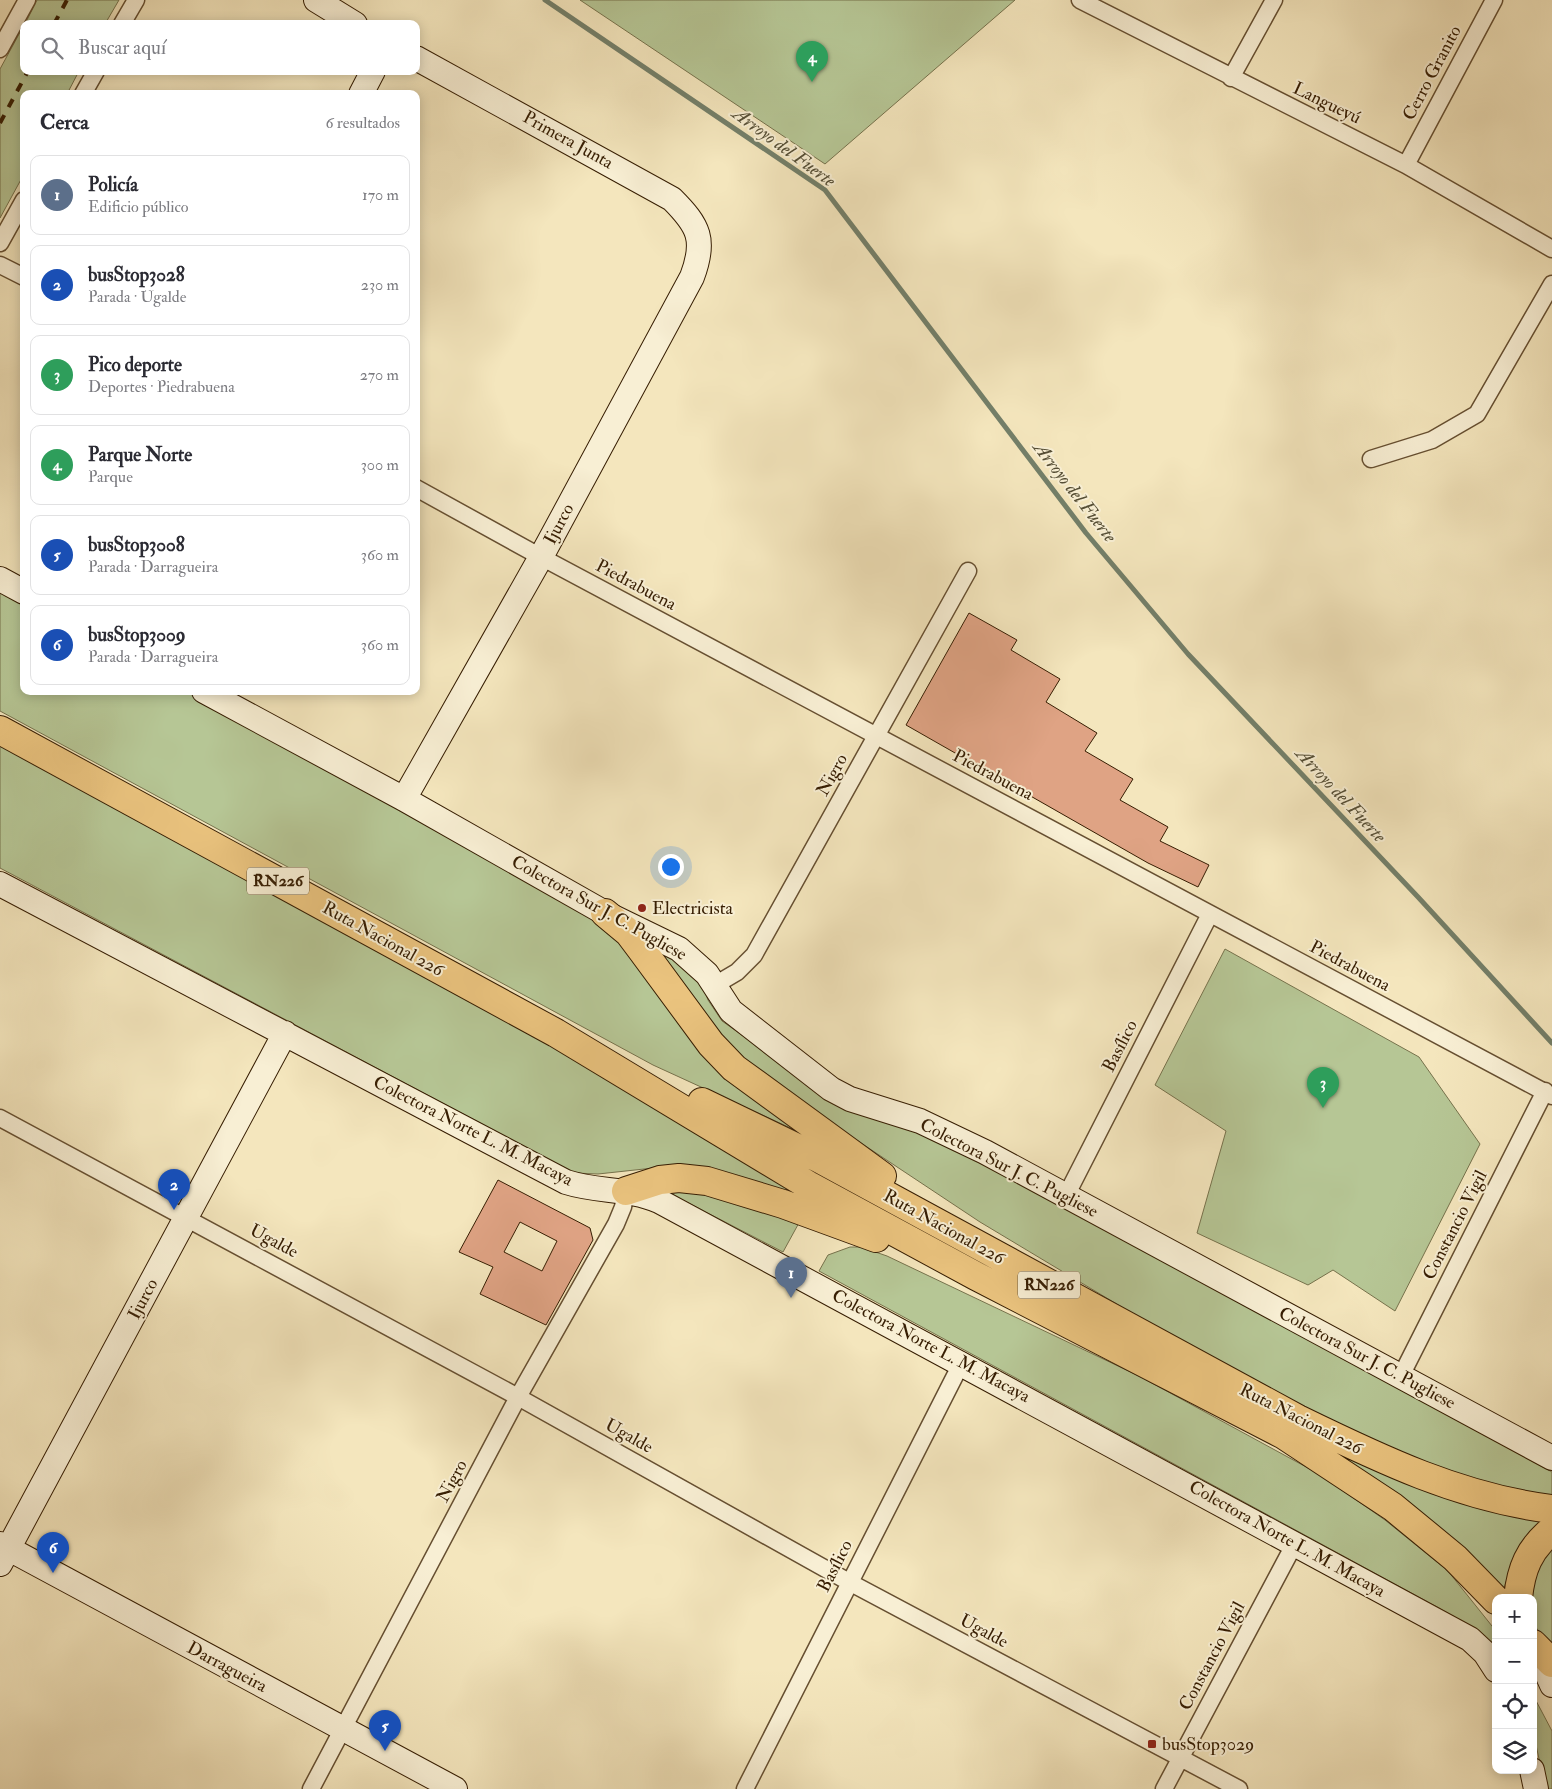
<!DOCTYPE html>
<html lang="es">
<head>
<meta charset="utf-8">
<style>
	body { margin:0; font-family:"IM FELL Double Pica",serif; background:#f7f7f7; color:#2b2b33 }
	.controls { position:absolute; right:15px; bottom:15px; display:grid; overflow:hidden; border-radius:10px; box-shadow:0 2px 12px #0003 }
	.controls button { width:45px; height:45px; display:grid; place-items:center; padding:0; border:0; border-bottom:1px solid #e1e1e2; background:#fff; color:#2b2b33; font:25px sans-serif }
	.you { position:absolute; left:670px; top:866px; width:18px; height:18px; margin:-12px; border:4px solid #fff; border-radius:50%; background:#1a73e8; box-shadow:0 0 0 8px #1a73e833 }
	.badge { display:grid; place-items:center; width:32px; height:32px; border-radius:50%; background:#ea580c; color:#fff; font-size:16px; font-weight:700 }
	.pin { position:absolute; translate:-50% -41px; filter:drop-shadow(0 1px 2px #0008) }
	.pin::after { content:''; position:absolute; top:26px; width:18px; height:15px; background:inherit; clip-path:polygon(0 0,100% 0,50% 100%) }
	.list { margin:0; padding:0; list-style:none }
	h2 { display:flex; justify-content:space-between; align-items:center; height:65px; margin:0; padding:0 20px; font-size:21px }
	h2 small { font-size:16px; font-weight:400; color:#7c7c81 }
	.list li { display:grid; grid-template-columns:32px 1fr auto; gap:15px; align-items:center; box-sizing:border-box; height:80px; margin:0 10px 10px; padding:0 10px; border:1px solid #e1e1e2; border-radius:10px }
	.list b { display:block; font-size:19px; white-space:nowrap }
	.list p { margin:0; font-size:16px; white-space:nowrap; color:#7c7c81 }
	.list em { font-size:16px; font-style:normal; color:#7c7c81 }
	.icon { flex:none; width:28px; height:28px; fill:none; stroke:currentColor; stroke-width:2; stroke-linecap:round; stroke-linejoin:round }
	.map { position:relative; flex:none; width:1552px; height:1789px; overflow:hidden }
	.search { position:absolute; background:#fff; box-shadow:0 2px 12px #0003; left:20px; top:20px; width:400px; height:55px; display:flex; align-items:center; gap:12px; box-sizing:border-box; padding:0 18px; border-radius:10px; color:#7c7c81; font-size:19px }
	.panel { position:absolute; background:#fff; box-shadow:0 2px 12px #0003; left:20px; top:90px; width:400px; height:605px; border-radius:10px }
	.map>svg:first-child { display:block }
</style>
</head>
<body>
<div class="map">
<svg width="1552" height="1789" viewBox="0 0 1552 1789">
	<rect width="100%" height="100%" fill="#f4e6bd"/>
	<filter id="stains"><feTurbulence type="fractalNoise" baseFrequency=".004" numOctaves="4"/><feColorMatrix values="0 0 0 0 .2 0 0 0 0 .09 0 0 0 0 .02 0 0 0 .5 -.17"/></filter>
	<radialGradient id="worn" r=".72"><stop offset=".6" stop-color="#630" stop-opacity="0"/><stop offset="1" stop-color="#630" stop-opacity=".3"/></radialGradient>
	<!-- green -->
	<path fill="#b6c695" stroke="#76724c" d="M37,0H119L105,24H25Z
		M580,0H1015L825,164Z
		M24,25V71H79L67,94H24V174L0,218V69Z
		M0,586L24,599V691H190L558,894L597,920L821,1142L653,1065L0,711Z
		M0,744L595,1070L841,1215L672,1166L598,1174L574,1173L0,868Z
		M658,949L671,955L702,984L708,1000L722,1021L814,1086L980,1160L1552,1472V1497L1503,1489L1428,1467L1265,1390L1120,1306L980,1222L763,1078L739,1059Z
		M1225,949L1419,1057L1480,1144L1395,1311L1333,1270L1308,1285L1197,1233L1226,1131L1155,1085Z
		M678,1184L800,1221L783,1252L671,1194L672,1187Z
		M850,1247H861L887,1256L1139,1376L1319,1474L1385,1520L1448,1571L1496,1631V1655L1463,1622L1439,1608L819,1271L828,1255Z
		M1292,1424L1547,1519L1513,1561L1502,1594Z
		M1552,1543V1649C1534,1631 1533,1622 1533,1598H1528L1533,1568Z
		M1533,1695L1552,1731V1789H1542L1541,1768L1533,1731Z"/>
	<g fill="none" stroke-linecap="round" stroke-linejoin="round">
		<!-- stream -->
		<path stroke="#737f69" stroke-width="5" d="M545,0L825,190L1086,533L1188,654L1418,897L1552,1043"/>
	</g>
	<!-- building -->
	<path fill="#dfa384" stroke="#361d02" fill-rule="evenodd" d="M969,613L1017,640L1011,650L1060,679L1046,702L1097,733L1085,751L1133,779L1120,800L1168,827L1160,841L1209,865L1198,887L1148,863L906,725Z
		M498,1180L590,1228L593,1240L546,1325L480,1294L493,1267L459,1252ZM520,1222L557,1241L542,1271L504,1252Z"/>
	<g fill="none" stroke-linecap="round" stroke-linejoin="round">
		<defs>
			<path id="street" d="M1080,0L1406,165L1552,249
				M122,24L136,0
				M0,49L27,0
				M1231,78L1274,0
				M83,94L96,71
				M1406,165L1494,0
				M0,243L24,200
				M0,265L24,277
				M1371,459L1432,440L1477,414L1552,284
				M416,488L541,557L1552,1096
				M715,985L737,972L754,955L968,571
				M0,1118L518,1397L849,1582L1239,1789
				M1066,1196L1210,914
				M1401,1376L1545,1091
				M311,1789L518,1397L616,1224L623,1207L626,1191
				M745,1789L962,1362
				M1164,1789L1295,1543"/>
			<path id="secondary" d="M316,0L355,24
				M361,94L373,71
				M0,579L24,592
				M204,691L404,799L605,913L679,949L707,974L731,1011L831,1089L850,1099L920,1121L985,1152L1552,1458
				M404,799L541,557L692,277C706,240 699,226 672,199L416,58
				M0,884L566,1182C597,1192 629,1188 659,1201L1470,1639L1485,1653L1496,1670
				M0,1544L455,1789
				M0,1564L285,1033
				M1535,1647L1552,1685
				M1532,1770L1536,1789"/>
			<path id="highway" d="M0,730L556,1033L808,1185L976,1276L1284,1435L1393,1507L1455,1558L1496,1600
				M605,913L629,933L641,949L711,1044L734,1068L882,1176
				M702,1102L820,1159L1298,1419C1380,1459 1461,1498 1552,1509
				M626,1191L660,1180L679,1178L707,1181L783,1204L876,1238
				M1518,1598C1521,1569 1529,1549 1552,1530
				M1533,1644L1552,1663"/>
		</defs>
		<!-- street casing -->
		<use href="#street" stroke="#664f31" stroke-width="19"/>
		<!-- secondary casing -->
		<use href="#secondary" stroke="#361d02" stroke-width="26"/>
		<!-- highway casing -->
		<use href="#highway" stroke="#361d02" stroke-width="30"/>
		<!-- street -->
		<use href="#street" stroke="#f8efd4" stroke-width="16"/>
		<!-- secondary -->
		<use href="#secondary" stroke="#f8efd4" stroke-width="24"/>
		<!-- highway -->
		<use href="#highway" stroke="#eac37e" stroke-width="28"/>
		<!-- rail -->
		<path stroke="#361d02" stroke-width="4" stroke-dasharray="9 9" stroke-linecap="butt" d="M54,24L67,0
			M0,123L28,71"/>
	</g>
	<!-- markers -->
	<g fill="#8f2418" stroke="#f8efd4" stroke-width="2">
		<circle cx="642" cy="908" r="5"/>
		<rect x="1147" y="1739" width="10" height="10" rx="2.5"/>
	</g>
	<g text-anchor="middle" dominant-baseline="central" stroke-width="4" stroke-linejoin="round" paint-order="stroke">
		<!-- shield labels -->
		<g fill="#f8efd4" stroke="#705c41" stroke-width="1">
			<rect x="247" y="867.5" width="62" height="27" rx="4"/>
			<rect x="1018" y="1271.5" width="62" height="27" rx="4"/>
		</g>
		<g font-size="16" font-weight="bold" fill="#361d02">
			<text x="278" y="881">RN226</text>
			<text x="1049" y="1285">RN226</text>
		</g>
		<!-- street labels -->
		<g font-size="18" fill="#361d02" stroke="#f8efd4">
			<text transform="translate(1432 73) rotate(-62)">Cerro Granito</text>
			<text transform="translate(1327 103) rotate(26)">Langueyú</text>
			<text transform="translate(568 140) rotate(29)">Primera Junta</text>
			<text transform="translate(559 524) rotate(-62)">Ijurco</text>
			<text transform="translate(636 585) rotate(28)">Piedrabuena</text>
			<text transform="translate(832 775) rotate(-61)">Nigro</text>
			<text transform="translate(993 775) rotate(28)">Piedrabuena</text>
			<text transform="translate(599 908) rotate(29)">Colectora Sur J. C. Pugliese</text>
			<text transform="translate(383 939) rotate(29)">Ruta Nacional 226</text>
			<text transform="translate(1350 966) rotate(28)">Piedrabuena</text>
			<text transform="translate(1120 1046) rotate(-63)">Basílico</text>
			<text transform="translate(473 1131) rotate(27)">Colectora Norte L. M. Macaya</text>
			<text transform="translate(1009 1168) rotate(27)">Colectora Sur J. C. Pugliese</text>
			<text transform="translate(1455 1225) rotate(-63)">Constancio Vigil</text>
			<text transform="translate(944 1227) rotate(29)">Ruta Nacional 226</text>
			<text transform="translate(274 1241) rotate(28)">Ugalde</text>
			<text transform="translate(143 1299) rotate(-62)">Ijurco</text>
			<text transform="translate(931 1346) rotate(28)">Colectora Norte L. M. Macaya</text>
			<text transform="translate(1367 1358) rotate(28)">Colectora Sur J. C. Pugliese</text>
			<text transform="translate(1301 1419) rotate(27)">Ruta Nacional 226</text>
			<text transform="translate(629 1436) rotate(29)">Ugalde</text>
			<text transform="translate(452 1481) rotate(-62)">Nigro</text>
			<text transform="translate(1287 1539) rotate(29)">Colectora Norte L. M. Macaya</text>
			<text transform="translate(835 1566) rotate(-63)">Basílico</text>
			<text transform="translate(984 1631) rotate(28)">Ugalde</text>
			<text transform="translate(1212 1656) rotate(-62)">Constancio Vigil</text>
			<text transform="translate(227 1667) rotate(28)">Darragueira</text>
		</g>
		<!-- poi labels -->
		<g font-size="18" fill="#361d02" stroke="#f8efd4" text-anchor="start">
			<text x="652" y="908">Electricista</text>
			<text x="1162" y="1744">busStop3029</text>
		</g>
		<!-- water labels -->
		<g font-size="19" font-style="italic" fill="#554e35" stroke="#f8efd4">
			<text transform="translate(784 147) rotate(36)">Arroyo del Fuerte</text>
			<text transform="translate(1075 492) rotate(52)">Arroyo del Fuerte</text>
			<text transform="translate(1341 795) rotate(47)">Arroyo del Fuerte</text>
		</g>
	</g>
	<rect width="100%" height="100%" filter="url(#stains)"/>
	<rect width="100%" height="100%" fill="url(#worn)"/>
</svg>
<div class="controls">
<button>+</button>
<button>−</button>
<button><svg class="icon" aria-label="locate" viewBox="0 0 24 24"><circle cx="12" cy="12" r="6"/><path d="M12 2v4M12 18v4M2 12h4M18 12h4"/></svg></button>
<button><svg class="icon" aria-label="layers" viewBox="0 0 24 24"><path d="M12 4l9 5-9 5-9-5zM3 14l9 5 9-5"/></svg></button>
</div>
<div class="you"></div>
<div class="pin badge" style="left:791px;top:1298px;background:#5c6f8a">1</div>
<div class="pin badge" style="left:174px;top:1210px;background:#1a4fb4">2</div>
<div class="pin badge" style="left:1323px;top:1108px;background:#2e9e5b">3</div>
<div class="pin badge" style="left:812px;top:82px;background:#2e9e5b">4</div>
<div class="pin badge" style="left:385px;top:1751px;background:#1a4fb4">5</div>
<div class="pin badge" style="left:53px;top:1573px;background:#1a4fb4">6</div>
<div class="search"><svg class="icon" aria-label="search" viewBox="0 0 24 24"><circle cx="10" cy="10" r="6"/><path d="M15 15l6 6"/></svg>Buscar aquí</div>
<section class="panel">
<h2>Cerca<small>6 resultados</small></h2>
<ul class="list">
<li><span class="badge" style="background:#5c6f8a">1</span><div><b>Policía</b><p>Edificio público</p></div><em>170 m</em></li>
<li><span class="badge" style="background:#1a4fb4">2</span><div><b>busStop3028</b><p>Parada · Ugalde</p></div><em>230 m</em></li>
<li><span class="badge" style="background:#2e9e5b">3</span><div><b>Pico deporte</b><p>Deportes · Piedrabuena</p></div><em>270 m</em></li>
<li><span class="badge" style="background:#2e9e5b">4</span><div><b>Parque Norte</b><p>Parque</p></div><em>300 m</em></li>
<li><span class="badge" style="background:#1a4fb4">5</span><div><b>busStop3008</b><p>Parada · Darragueira</p></div><em>360 m</em></li>
<li><span class="badge" style="background:#1a4fb4">6</span><div><b>busStop3009</b><p>Parada · Darragueira</p></div><em>360 m</em></li>
</ul>
</section>
</div>
</body>
</html>
